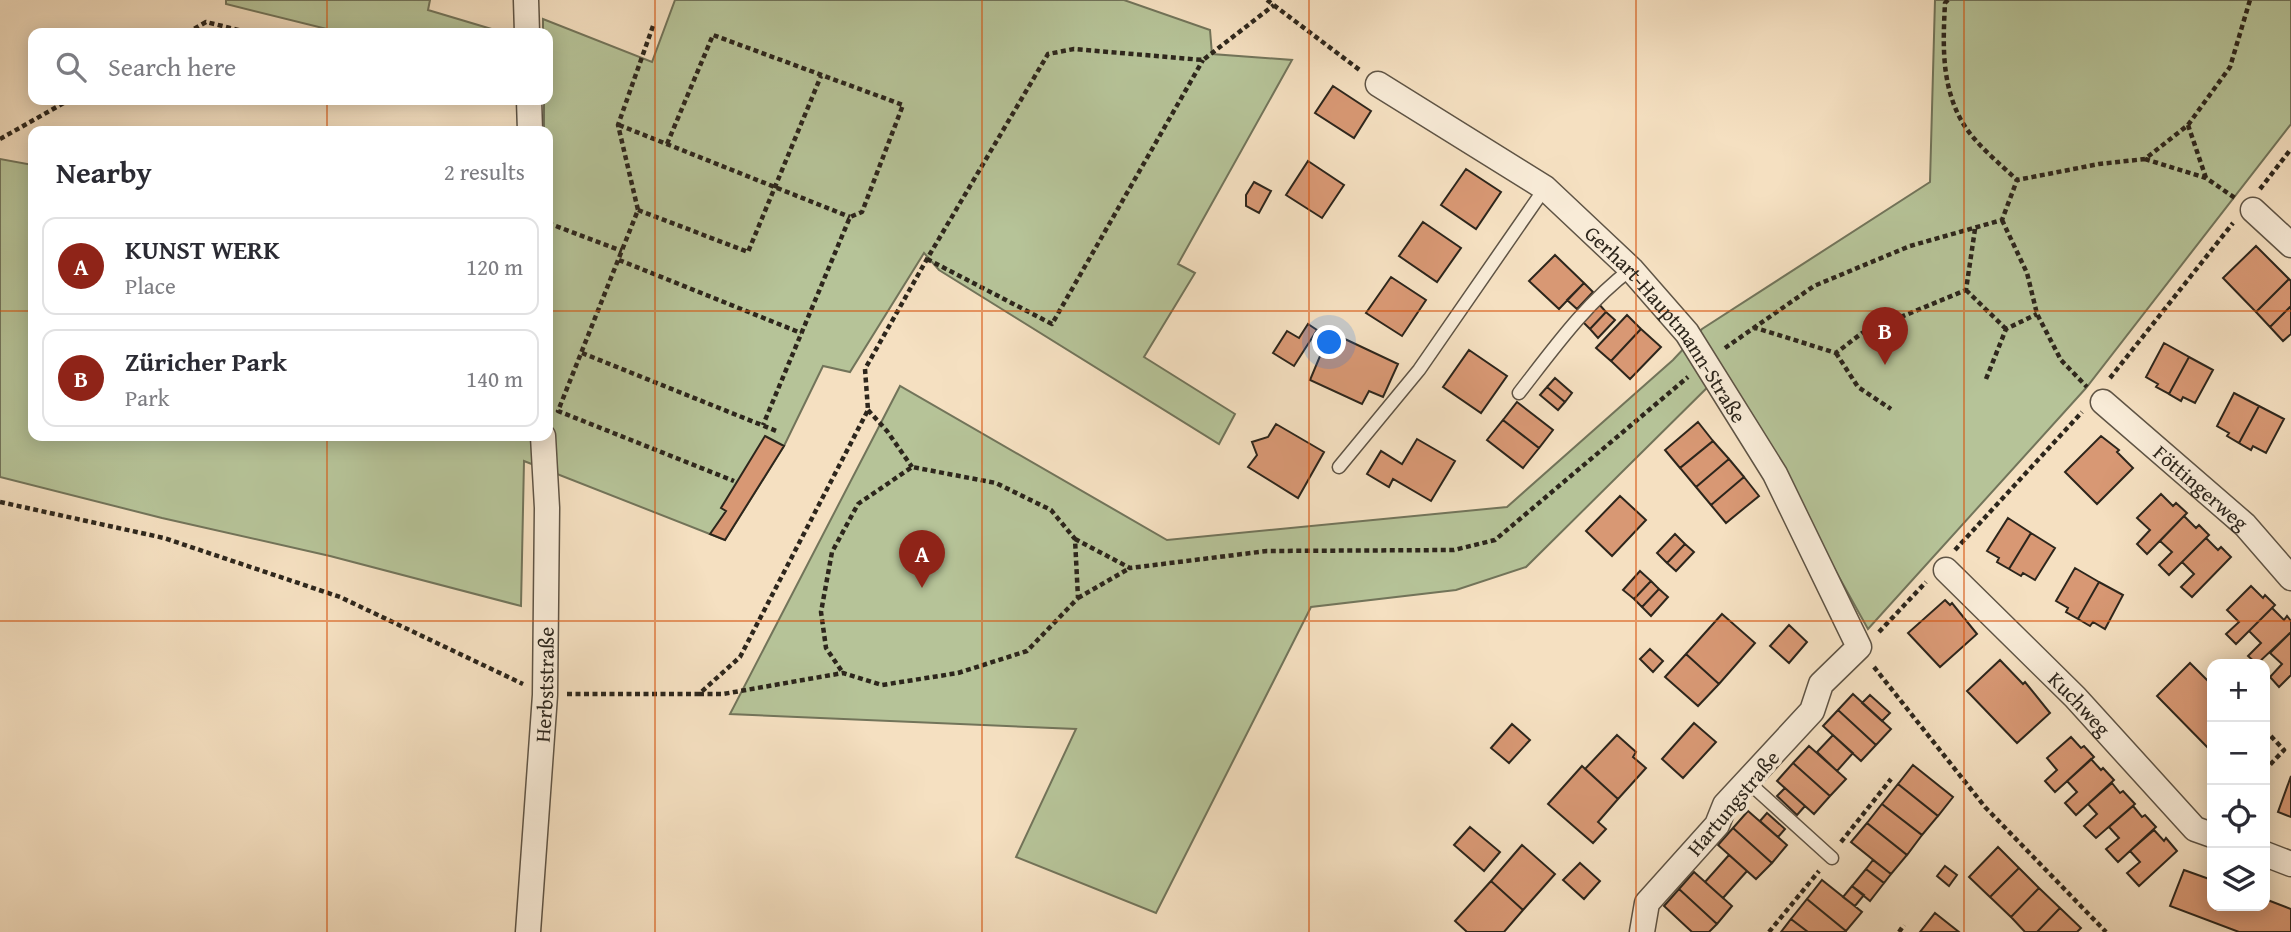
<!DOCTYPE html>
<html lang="en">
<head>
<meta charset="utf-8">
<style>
	body { margin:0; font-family:"Gentium Book Plus",serif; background:#f7f7f7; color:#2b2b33 }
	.controls { position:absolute; right:21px; bottom:21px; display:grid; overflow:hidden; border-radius:14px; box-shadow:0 4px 18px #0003 }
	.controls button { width:63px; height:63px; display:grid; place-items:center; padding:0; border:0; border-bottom:2px solid #e1e1e2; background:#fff; color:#2b2b33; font:35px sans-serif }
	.you { position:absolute; left:1330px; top:343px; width:24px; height:24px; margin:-18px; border:5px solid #fff; border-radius:50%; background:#1a73e8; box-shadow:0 0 0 10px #1a73e833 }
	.badge { display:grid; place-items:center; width:46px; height:46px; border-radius:50%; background:#8f2418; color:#fff; font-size:23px; font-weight:700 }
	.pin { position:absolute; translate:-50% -58px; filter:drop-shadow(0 2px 4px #0008) }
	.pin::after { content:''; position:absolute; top:37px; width:24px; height:21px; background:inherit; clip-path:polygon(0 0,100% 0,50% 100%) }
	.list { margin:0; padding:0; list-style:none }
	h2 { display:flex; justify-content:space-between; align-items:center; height:91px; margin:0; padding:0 28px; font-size:30px }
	h2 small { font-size:23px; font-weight:400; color:#7c7c81 }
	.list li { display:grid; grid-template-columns:46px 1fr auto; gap:21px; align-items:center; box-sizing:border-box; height:98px; margin:0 14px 14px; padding:0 14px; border:2px solid #e1e1e2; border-radius:14px }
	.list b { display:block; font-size:26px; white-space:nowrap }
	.list p { margin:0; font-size:23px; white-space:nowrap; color:#7c7c81 }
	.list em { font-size:23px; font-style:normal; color:#7c7c81 }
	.icon { flex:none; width:38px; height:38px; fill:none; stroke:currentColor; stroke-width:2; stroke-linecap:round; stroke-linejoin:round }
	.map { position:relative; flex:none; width:2291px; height:932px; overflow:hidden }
	.search { position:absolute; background:#fff; box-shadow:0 4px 18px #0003; left:28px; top:28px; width:525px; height:77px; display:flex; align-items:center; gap:18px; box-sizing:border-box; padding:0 24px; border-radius:14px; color:#7c7c81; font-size:26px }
	.panel { position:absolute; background:#fff; box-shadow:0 4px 18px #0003; left:28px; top:126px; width:525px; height:315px; border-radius:14px }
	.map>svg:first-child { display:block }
</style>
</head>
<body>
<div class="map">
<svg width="2291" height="932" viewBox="0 0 2291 932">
	<rect width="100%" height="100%" fill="#f5e0c1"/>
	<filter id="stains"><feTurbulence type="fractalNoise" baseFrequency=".00286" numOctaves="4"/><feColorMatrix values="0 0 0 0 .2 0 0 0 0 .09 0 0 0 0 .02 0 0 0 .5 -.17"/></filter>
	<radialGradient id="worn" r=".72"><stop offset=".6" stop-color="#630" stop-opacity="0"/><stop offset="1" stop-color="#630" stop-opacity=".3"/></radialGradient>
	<!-- green -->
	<path fill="#b6c398" stroke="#72745a" stroke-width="2" d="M226,0H430L428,10L505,33H343L226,4Z
		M675,0H1124L1210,30L1212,54L1292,60L1178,264L1195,273L1144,357L1235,414L1219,444L939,270L924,253L850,372L823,366L784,446L725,540L524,461L521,606L330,556L162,518L0,477V159L33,165V436H548V131H544V100H548V33H543V19L652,62Z
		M1935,0H2291V124L2086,388L1868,629L1724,371L1526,567L1456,590L1311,607L1156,913L1016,857L1076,729L730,714L900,386L1167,540L1507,507L1673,360L1702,329L1930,182Z"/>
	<!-- building -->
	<path fill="#d89874" stroke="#2d261c" stroke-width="2" d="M1333,86L1371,111L1354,138L1315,113Z
		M1308,161L1344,185L1322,218L1286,195Z
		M1466,169L1501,192L1476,229L1441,205Z
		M1254,182L1271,191L1259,213L1246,206V195Z
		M1423,222L1461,248L1437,282L1399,256Z
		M2256,246L2289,279L2256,312L2223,278Z
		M1555,255L1584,283L1559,309L1529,281Z
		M1391,277L1426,300L1402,336L1366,313Z
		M2289,279L2291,281V306L2270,327L2256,312Z
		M1584,283L1593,292L1577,309L1567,300Z
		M1598,303L1606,312L1590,329L1581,320Z
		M2291,306V334L2283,341L2270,327Z
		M1606,312L1615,320L1598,338L1590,329Z
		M1627,315L1641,329L1611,361L1596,348Z
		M1308,324L1317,330L1294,366L1273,353L1287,331L1299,338Z
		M1641,329L1661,347L1630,379L1611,361Z
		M1330,332L1398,364L1383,397L1369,391L1362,404L1310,380Z
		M2164,343L2189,357L2169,394L2156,387L2158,384L2146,377Z
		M1469,350L1507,376L1481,413L1443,387Z
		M2189,357L2213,370L2195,403L2183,397L2181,401L2169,394Z
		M1555,378L1572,393L1565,402L1547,387Z
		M1547,387L1565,402L1558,410L1540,395Z
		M2234,393L2259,406L2239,443L2227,436L2229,433L2217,426Z
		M1517,402L1553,430L1539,448L1503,420Z
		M2259,406L2284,419L2266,453L2253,446L2251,450L2239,443Z
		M1503,420L1539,448L1523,468L1487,440Z
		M1698,422L1713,441L1680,468L1665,450Z
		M1276,424L1324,452L1298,498L1248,467L1257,455L1252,442L1268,437Z
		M765,436L784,446L725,540L710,534L726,511L721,508Z
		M2101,436L2119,450L2117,452L2133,468L2097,504L2065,472Z
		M1417,439L1455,461L1431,501L1393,479L1389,487L1367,474L1381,451L1402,464Z
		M1713,441L1729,459L1696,487L1680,468Z
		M1729,459L1744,477L1711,505L1696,487Z
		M1744,477L1759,496L1726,523L1711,505Z
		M2161,494L2173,506L2176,503L2187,513L2147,554L2137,544L2150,530L2137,518Z
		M1620,496L1646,520L1612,556L1586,531Z
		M2184,516L2196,528L2199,525L2209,535L2169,575L2159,565L2172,552L2160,541Z
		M2008,518L2031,533L2009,569L1997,562L1999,558L1987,551Z
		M2031,533L2055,548L2035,580L2023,573L2021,576L2009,569Z
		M1675,534L1685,544L1667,563L1657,553Z
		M2206,538L2218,550L2221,547L2231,557L2192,597L2181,587L2194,574L2182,562Z
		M1685,544L1694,552L1676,571L1667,563Z
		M2075,568L2099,582L2078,619L2066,612L2068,608L2056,601Z
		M1640,571L1651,581L1634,599L1623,590Z
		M1651,581L1659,589L1642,607L1634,599Z
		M2099,582L2123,595L2105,629L2093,622L2090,626L2078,619Z
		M2251,586L2263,598L2265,595L2275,605L2236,644L2226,634L2239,622L2227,610Z
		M1659,589L1668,597L1651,616L1642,607Z
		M1945,600L1950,605L1952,603L1977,634L1940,667L1908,633Z
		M2272,608L2284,620L2287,616L2291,621V632L2257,664L2248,656L2261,643L2249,631Z
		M1722,614L1755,643L1719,684L1686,654Z
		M1789,625L1807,642L1789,663L1770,646Z
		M2291,632V675L2279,687L2270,677L2282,664L2270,653Z
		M1650,649L1663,661L1653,672L1640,659Z
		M1686,654L1719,684L1698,706L1665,677Z
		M2000,660L2023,684L2025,682L2050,713L2017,743L1967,691Z
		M2190,663L2212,685V752L2157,696Z
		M1853,694L1891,729L1876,745L1838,710Z
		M1870,695L1890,713L1882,721L1862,703Z
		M1838,710L1876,745L1861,761L1823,726Z
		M1694,723L1716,742L1683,778L1662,759Z
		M1512,724L1530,740L1509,763L1491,748Z
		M1617,735L1636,752L1633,757L1646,768L1618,799L1585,769Z
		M1833,735L1853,753L1837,771L1817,752Z
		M2071,737L2081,748L2084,746L2094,757L2055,792L2045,781L2057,770L2047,758Z
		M1809,746L1846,779L1830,796L1793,763Z
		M2091,759L2101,770L2103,768L2114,780L2076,815L2065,803L2077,792L2067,781Z
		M1793,763L1830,796L1814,814L1777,781Z
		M1913,765L1953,797L1938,816L1898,784Z
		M1582,766L1618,799L1598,822L1606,829L1593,843L1548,804Z
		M2291,776V817L2278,812Z
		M2112,783L2120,793L2123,791L2135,804L2096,838L2084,826L2097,814L2088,804Z
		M1898,784L1938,816L1922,835L1882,804Z
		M1785,788L1805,806L1797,815L1777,796Z
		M1882,804L1922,835L1907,855L1867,823Z
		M2133,806L2142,817L2145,815L2156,827L2118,862L2106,849L2119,838L2109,827Z
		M1748,811L1787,845L1772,863L1733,828Z
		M1767,813L1785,829L1778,837L1760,821Z
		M1867,823L1907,855L1891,874L1851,842Z
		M1470,827L1500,852L1484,871L1454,845Z
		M1733,828L1772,863L1756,879L1718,845Z
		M2154,830L2164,841L2166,838L2177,851L2139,886L2127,873L2140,862L2130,851Z
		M1522,845L1555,874L1523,910L1491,881Z
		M1998,847L2019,868L1990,897L1969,877Z
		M1729,855L1747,871L1723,898L1705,882Z
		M1873,860L1891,874L1884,883L1866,869Z
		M1580,863L1600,881L1584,899L1563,880Z
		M1945,866L1957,875L1949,886L1937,876Z
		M2019,868L2039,888L2011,917L1990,897Z
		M1866,869L1884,883L1870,901L1852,886Z
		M2184,870L2212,880V906H2265V899L2291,909V932H2239L2170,906Z
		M1694,872L1732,906L1717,924L1679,889Z
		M1822,880L1862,912L1846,931L1807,899Z
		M1491,881L1523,910L1504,932H1467L1455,921Z
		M1852,886L1864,895L1855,906L1843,897Z
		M2039,888L2060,908L2037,932H2025L2011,917Z
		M1679,889L1717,924L1709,932H1692L1664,906Z
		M1807,899L1846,931V932H1808L1791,919Z
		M2060,908L2081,928L2077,932H2037Z
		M1935,913L1959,932H1920Z
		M1791,919L1808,932H1781Z"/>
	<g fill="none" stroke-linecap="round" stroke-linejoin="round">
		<defs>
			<path id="lane" d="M1519,393C1554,348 1585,304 1631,269
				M1339,467L1419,370L1545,188
				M1747,781L1832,858"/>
			<g id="street">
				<path d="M526,0L527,33"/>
				<path id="s1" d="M1378,84L1545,188L1631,269L1687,333L1775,474L1859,647L1821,684L1812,711L1725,805L1717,825L1647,903L1642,932"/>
				<path d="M529,100L530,131"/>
				<path d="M2253,210L2291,245"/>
				<path id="s2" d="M2103,402L2245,525L2291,578"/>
				<path id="s3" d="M1946,570L2075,697L2195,829L2212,835"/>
				<path d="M2265,854L2291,864"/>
				<path id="s4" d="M528,932L545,695L547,508L543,436"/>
			</g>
		</defs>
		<!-- lane casing -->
		<use href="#lane" stroke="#5f5445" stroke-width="15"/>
		<!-- street casing -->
		<use href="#street" stroke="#5f5445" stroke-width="27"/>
		<!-- path -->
		<path stroke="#2d261c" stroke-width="4.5" stroke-dasharray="5 3.5" stroke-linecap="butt" d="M1267,0L1361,71
			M1948,0L1945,3C1943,43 1941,83 1961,120C1974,143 1998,162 2017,180
			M653,26L618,125L638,210L558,411L734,481
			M187,33L206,22L251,33
			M619,125L850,217
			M2188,125L2206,178
			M0,139L69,100
			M667,144L713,35L903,105L862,212L850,217L763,425
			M2145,159L2206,178L2235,198
			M2260,189L2291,149
			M638,210L748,252L821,76
			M2002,220L2027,273L2037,314L2061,360L2087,387
			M548,223L622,251
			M927,259L1052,324L1203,60
			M619,260L801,333
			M1966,290L2006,329
			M1753,327L1836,353L1862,333L1966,290L1975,229
			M1725,348L1814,286L1910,246L2002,220L2017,180L2099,164L2145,159L2188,125L2230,67L2250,0
			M582,353L779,432
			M1836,353L1858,387L1891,409
			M2110,378L2233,223
			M1986,379L2006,329L2037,314
			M868,410L887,431L912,467
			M0,502L164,538L340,597L523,684
			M1075,539L1130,568L1267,551L1454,550L1495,540L1688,377
			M1955,550L2082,412
			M1078,598L1130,568
			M1879,632L1926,582
			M1874,667L1985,807L2106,932
			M567,694H699L740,657L868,410L865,369L927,259L1048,54L1074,49L1203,60L1274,5
			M699,694H723L843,673L882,685L958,673L1027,651L1078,598L1075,539L1051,510L996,483L912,467L858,504L832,552L821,612L826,648L843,673
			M2265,730L2284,750L2265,770
			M1841,842L1891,779
			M1769,932L1819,871
			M1899,932L1904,925"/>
		<!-- lane -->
		<use href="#lane" stroke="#f8ebd7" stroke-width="12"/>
		<!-- street -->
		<use href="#street" stroke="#f8ebd7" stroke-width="24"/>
	</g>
	<!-- grid -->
	<path fill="none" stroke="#d5540e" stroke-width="2" stroke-opacity="0.55" d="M327,0V33M655,0V932M982,0V932M1309,0V932M1636,0V932M1964,0V932M327,100V131M0,311H33M548,311H2291M327,436V932M0,621H2291"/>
	<g text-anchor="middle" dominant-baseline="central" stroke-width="7" stroke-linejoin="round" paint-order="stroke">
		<!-- street labels -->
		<g font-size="21" fill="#2d261c" stroke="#f8ebd7">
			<text stroke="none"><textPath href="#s1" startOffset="380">Gerhart-Hauptmann-Straße</textPath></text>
			<text stroke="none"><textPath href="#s2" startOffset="130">Föttingerweg</textPath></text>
			<text stroke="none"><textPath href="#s4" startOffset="248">Herbststraße</textPath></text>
			<text stroke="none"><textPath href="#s3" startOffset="189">Kuchweg</textPath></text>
			<text transform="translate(1733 803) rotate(-50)">Hartungstraße</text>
		</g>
	</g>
	<rect width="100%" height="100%" filter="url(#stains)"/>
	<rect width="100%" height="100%" fill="url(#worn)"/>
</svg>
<div class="controls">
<button>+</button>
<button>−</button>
<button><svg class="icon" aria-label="locate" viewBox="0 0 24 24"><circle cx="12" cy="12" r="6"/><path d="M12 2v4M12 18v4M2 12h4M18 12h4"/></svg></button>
<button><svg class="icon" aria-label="layers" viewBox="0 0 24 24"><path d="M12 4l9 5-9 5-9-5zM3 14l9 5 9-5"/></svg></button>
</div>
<div class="you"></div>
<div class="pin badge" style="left:922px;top:588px">A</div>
<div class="pin badge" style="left:1885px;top:365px">B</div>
<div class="search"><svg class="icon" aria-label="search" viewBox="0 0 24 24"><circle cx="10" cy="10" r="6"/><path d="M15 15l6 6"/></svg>Search here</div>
<section class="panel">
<h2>Nearby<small>2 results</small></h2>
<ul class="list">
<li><span class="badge">A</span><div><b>KUNST WERK</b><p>Place</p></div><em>120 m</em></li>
<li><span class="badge">B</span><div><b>Züricher Park</b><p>Park</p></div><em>140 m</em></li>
</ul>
</section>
</div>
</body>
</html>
